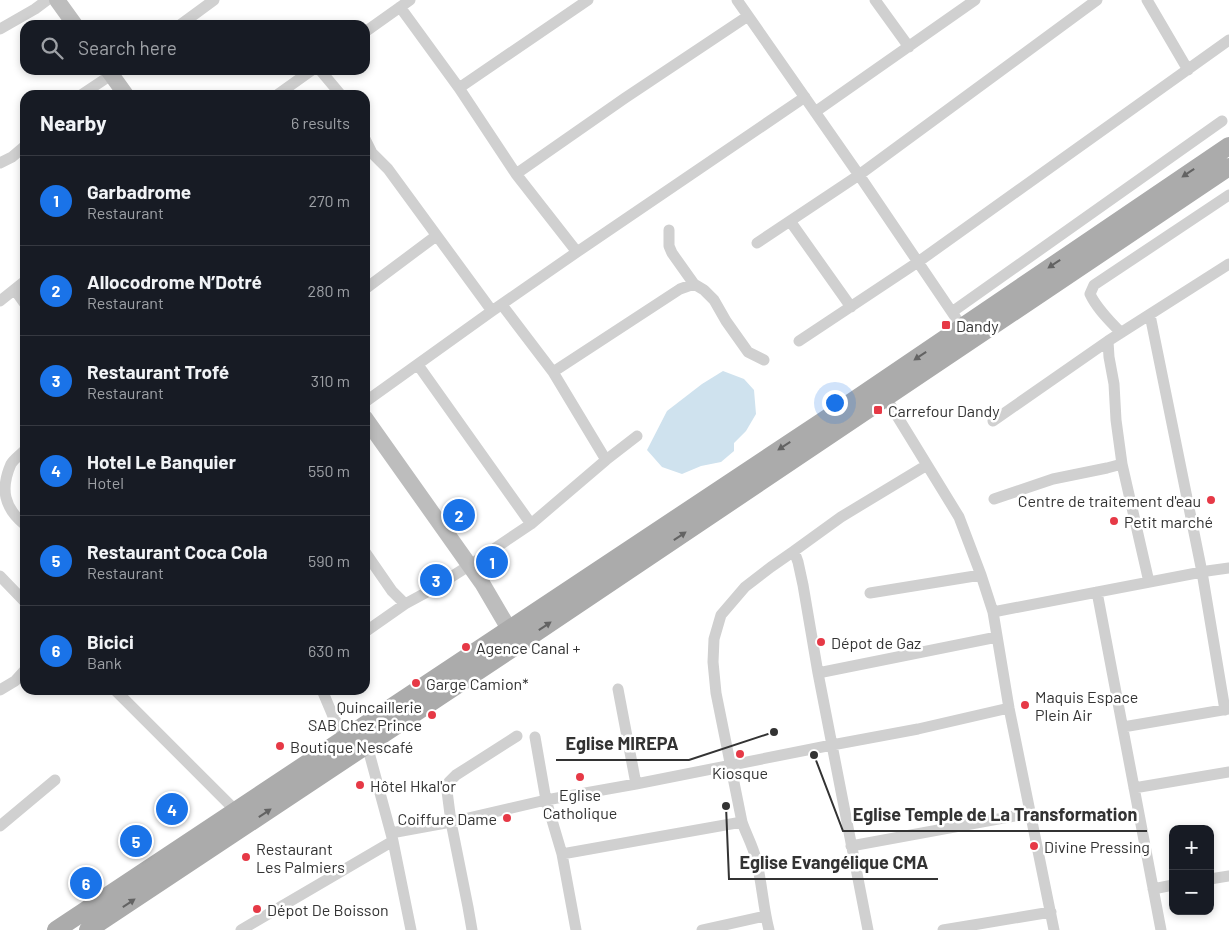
<!DOCTYPE html>
<html lang="en">
<head>
<meta charset="utf-8">
<style>
	body { margin:0; font-family:Barlow,sans-serif; background:#20242c; color:#f1f3f6 }
	.controls { position:absolute; right:15px; bottom:15px; display:grid; overflow:hidden; border-radius:10px; box-shadow:0 2px 8px #0003 }
	.controls button { width:45px; height:45px; display:grid; place-items:center; padding:0; border:0; border-bottom:1px solid #363941; background:#171b24; color:#f1f3f6; font:25px sans-serif }
	.you { position:absolute; left:834px; top:402px; width:18px; height:18px; margin:-12px; border:4px solid #fff; border-radius:50%; background:#1a73e8; box-shadow:0 0 0 8px #1a73e833 }
	.badge { display:grid; place-items:center; width:32px; height:32px; border-radius:50%; background:#1a73e8; color:#fff; font-size:16px; font-weight:700 }
	.pin { position:absolute; translate:-50% -50%; border:2px solid #fff; box-shadow:0 1px 5px #0006 }
	.list { margin:0; padding:0; list-style:none }
	h2 { display:flex; justify-content:space-between; align-items:center; height:65px; margin:0; padding:0 20px; font-size:21px }
	h2 small { font-size:16px; font-weight:400; color:#9ea1a6 }
	.list li { display:grid; grid-template-columns:32px 1fr auto; gap:15px; align-items:center; box-sizing:border-box; height:90px; padding:0 20px; border-top:1px solid #363941 }
	.list b { display:block; font-size:19px; white-space:nowrap }
	.list p { margin:0; font-size:16px; white-space:nowrap; color:#9ea1a6 }
	.list em { font-size:16px; font-style:normal; color:#9ea1a6 }
	.icon { flex:none; width:28px; height:28px; fill:none; stroke:currentColor; stroke-width:2; stroke-linecap:round; stroke-linejoin:round }
	.map { position:relative; flex:none; width:1229px; height:930px; overflow:hidden }
	.search { position:absolute; background:#171b24; box-shadow:0 2px 8px #0003; left:20px; top:20px; width:350px; height:55px; display:flex; align-items:center; gap:12px; box-sizing:border-box; padding:0 18px; border-radius:15px; color:#9ea1a6; font-size:19px }
	.panel { position:absolute; background:#171b24; box-shadow:0 2px 8px #0003; left:20px; top:90px; width:350px; height:605px; border-radius:15px }
	.map>svg:first-child { display:block }
</style>
</head>
<body>
<div class="map">
<svg width="1229" height="930" viewBox="0 0 1229 930">
	<rect width="100%" height="100%" fill="#fff"/>
	<!-- water -->
	<path fill="#cfe2ee" d="M723,371L744,379L754,390L756,414L746,431L734,443V451L721,462L701,466L682,474L662,467L647,450L667,411L702,384Z"/>
	<g fill="none" stroke-linecap="round" stroke-linejoin="round">
		<!-- street -->
		<path stroke="#d0d0d0" stroke-width="11" d="M737,0L859,175L962,327
			M875,0L909,47
			M1147,0L1188,70
			M400,7L459,88L516,174L577,252L805,97
			M180,25L214,0
			M0,29L35,9L47,0
			M365,32L410,0
			M320,70L341,95
			M459,88L588,0
			M81,95L117,71
			M277,95L312,70
			M815,112L975,0
			M365,139L372,153L388,169L492,311
			M0,163L12,157L25,146
			M516,174L625,98L748,16
			M790,221L851,307
			M669,230V246L672,253L694,284
			M757,243L859,175L1097,0
			M365,289L436,236
			M15,290L25,304
			M0,301L25,281
			M502,305L553,372L606,460
			M952,312L1222,121
			M1150,315L1202,572L1225,710
			M1121,333C1110,321 1097,309 1090,294L1094,285L1229,195
			M799,341L918,262L1229,40
			M418,365L531,524
			M553,372L680,289L694,284L704,290L714,300L726,321L748,352L764,360
			M886,398L959,517L981,575L993,612L1009,708L1054,930
			M365,402L492,311L577,252
			M993,421L1108,341L1229,264
			M25,450C20,455 14,459 11,464C0,489 4,508 25,525
			M1122,464L1149,582
			M994,499L1053,479L1107,468L1122,464L1116,420L1114,384L1109,357L1108,341
			M365,552L392,591L405,604L429,591L470,565L531,524L606,460L637,436
			M0,576L25,602
			M1097,592L1161,930
			M870,593L981,575
			M993,612L1207,571L1229,568
			M365,632L405,604
			M818,673L997,637
			M618,689L636,784
			M0,690L15,681L25,670
			M115,690L236,811
			M322,690L333,716L345,738
			M1123,727L1229,709
			M535,737L546,800L562,854L576,930
			M367,745L393,841L411,930
			M1134,788L1229,772
			M742,822L716,693L713,662L714,639L721,615L745,587L771,567L794,551
			M0,826L55,780
			M391,833L451,822L546,800L636,784L832,745L918,729L1009,708
			M851,846L1031,813
			M562,854L742,822C746,834 753,846 756,859C762,882 763,907 769,930
			M1210,879L1229,876
			M1153,889L1173,885
			M241,930L393,841
			M472,930L468,907L451,822L447,791L449,782L456,775L517,736
			M702,930L765,916
			M868,930L818,673L803,585L798,562L794,551L841,517L927,465
			M943,930L1051,912"/>
		<!-- secondary -->
		<path stroke="#bdbdbd" stroke-width="16" d="M57,0L75,25
			M108,70L126,95
			M365,418L482,583L509,629"/>
		<!-- primary -->
		<path stroke="#ababab" stroke-width="18" d="M56,930L853,401L1229,146
			M88,930L519,644L1229,167"/>
	</g>
	<!-- one-way arrows -->
	<defs><path id="oneway-solid" d="M-6-.8H1V-3.2L6.5 0L1 3.2V.8H-6Z" transform="scale(1.25)"/></defs>
	<g fill="#636363">
		<use href="#oneway-solid" transform="translate(1188 173) rotate(146)"/>
		<use href="#oneway-solid" transform="translate(1054 264) rotate(146)"/>
		<use href="#oneway-solid" transform="translate(920 356) rotate(146)"/>
		<use href="#oneway-solid" transform="translate(784 446) rotate(147)"/>
		<use href="#oneway-solid" transform="translate(680 536) rotate(-34)"/>
		<use href="#oneway-solid" transform="translate(545 626) rotate(-34)"/>
		<use href="#oneway-solid" transform="translate(265 813) rotate(-34)"/>
		<use href="#oneway-solid" transform="translate(129 903) rotate(-34)"/>
	</g>
	<!-- markers -->
	<g fill="#e63946" stroke="#fff" stroke-width="2">
		<rect x="941" y="320" width="10" height="10" rx="2.5"/>
		<rect x="873" y="405" width="10" height="10" rx="2.5"/>
		<circle cx="1211" cy="500" r="5"/>
		<circle cx="1114" cy="521" r="5"/>
		<circle cx="821" cy="642" r="5"/>
		<circle cx="466" cy="647" r="5"/>
		<circle cx="416" cy="683" r="5"/>
		<circle cx="1025" cy="705" r="5"/>
		<circle cx="432" cy="715" r="5"/>
		<circle cx="280" cy="746" r="5"/>
		<circle cx="740" cy="754" r="5"/>
		<circle cx="580" cy="777" r="5"/>
		<circle cx="360" cy="785" r="5"/>
		<circle cx="507" cy="818" r="5"/>
		<circle cx="1034" cy="846" r="5"/>
		<circle cx="246" cy="857" r="5"/>
		<circle cx="257" cy="909" r="5"/>
	</g>
	<g text-anchor="middle" dominant-baseline="central" stroke-width="5" stroke-linejoin="round" paint-order="stroke">
		<!-- poi labels -->
		<g font-size="16" fill="#333" stroke="#fff" text-anchor="start">
			<text x="956" y="325">Dandy</text>
			<text x="888" y="410">Carrefour Dandy</text>
			<text x="1201" y="500" text-anchor="end">Centre de traitement d'eau</text>
			<text x="1124" y="521">Petit marché</text>
			<text x="831" y="642">Dépot de Gaz</text>
			<text x="476" y="647">Agence Canal +</text>
			<text x="426" y="683">Garge Camion*</text>
			<text x="1035" y="696">Maquis Espace<tspan x="1035" dy="18">Plein Air</tspan></text>
			<text x="422" y="706" text-anchor="end">Quincaillerie<tspan x="422" dy="18">SAB Chez Prince</tspan></text>
			<text x="290" y="746">Boutique Nescafé</text>
			<text x="740" y="772" text-anchor="middle">Kiosque</text>
			<text x="370" y="785">Hôtel Hkal'or</text>
			<text x="580" y="794" text-anchor="middle">Eglise<tspan x="580" dy="18">Catholique</tspan></text>
			<text x="497" y="818" text-anchor="end">Coiffure Dame</text>
			<text x="1044" y="846">Divine Pressing</text>
			<text x="256" y="848">Restaurant<tspan x="256" dy="18">Les Palmiers</tspan></text>
			<text x="267" y="909">Dépot De Boisson</text>
		</g>
	</g>
	<!-- callouts -->
	<path fill="none" stroke="#333" stroke-width="2" d="M774 732L689 760H556M814 755L843 831H1147M726 806L729 879H938"/>
	<g fill="#333" stroke="#fff" stroke-width="2">
		<circle cx="774" cy="732" r="5"/>
		<circle cx="814" cy="755" r="5"/>
		<circle cx="726" cy="806" r="5"/>
	</g>
	<g font-size="18" text-anchor="middle" font-weight="bold" fill="#333" stroke="#fff" stroke-width="5" stroke-linejoin="round" paint-order="stroke">
		<text x="622" y="750">Eglise MIREPA</text>
		<text x="995" y="821">Eglise Temple de La Transformation</text>
		<text x="834" y="869">Eglise Evangélique CMA</text>
	</g>
</svg>
<div class="controls">
<button>+</button>
<button>−</button>
</div>
<div class="you"></div>
<div class="pin badge" style="left:492px;top:562px">1</div>
<div class="pin badge" style="left:459px;top:515px">2</div>
<div class="pin badge" style="left:436px;top:580px">3</div>
<div class="pin badge" style="left:172px;top:809px">4</div>
<div class="pin badge" style="left:136px;top:841px">5</div>
<div class="pin badge" style="left:86px;top:883px">6</div>
<div class="search"><svg class="icon" aria-label="search" viewBox="0 0 24 24"><circle cx="10" cy="10" r="6"/><path d="M15 15l6 6"/></svg>Search here</div>
<section class="panel">
<h2>Nearby<small>6 results</small></h2>
<ul class="list">
<li><span class="badge">1</span><div><b>Garbadrome</b><p>Restaurant</p></div><em>270 m</em></li>
<li><span class="badge">2</span><div><b>Allocodrome N’Dotré</b><p>Restaurant</p></div><em>280 m</em></li>
<li><span class="badge">3</span><div><b>Restaurant Trofé</b><p>Restaurant</p></div><em>310 m</em></li>
<li><span class="badge">4</span><div><b>Hotel Le Banquier</b><p>Hotel</p></div><em>550 m</em></li>
<li><span class="badge">5</span><div><b>Restaurant Coca Cola</b><p>Restaurant</p></div><em>590 m</em></li>
<li><span class="badge">6</span><div><b>Bicici</b><p>Bank</p></div><em>630 m</em></li>
</ul>
</section>
</div>
</body>
</html>
